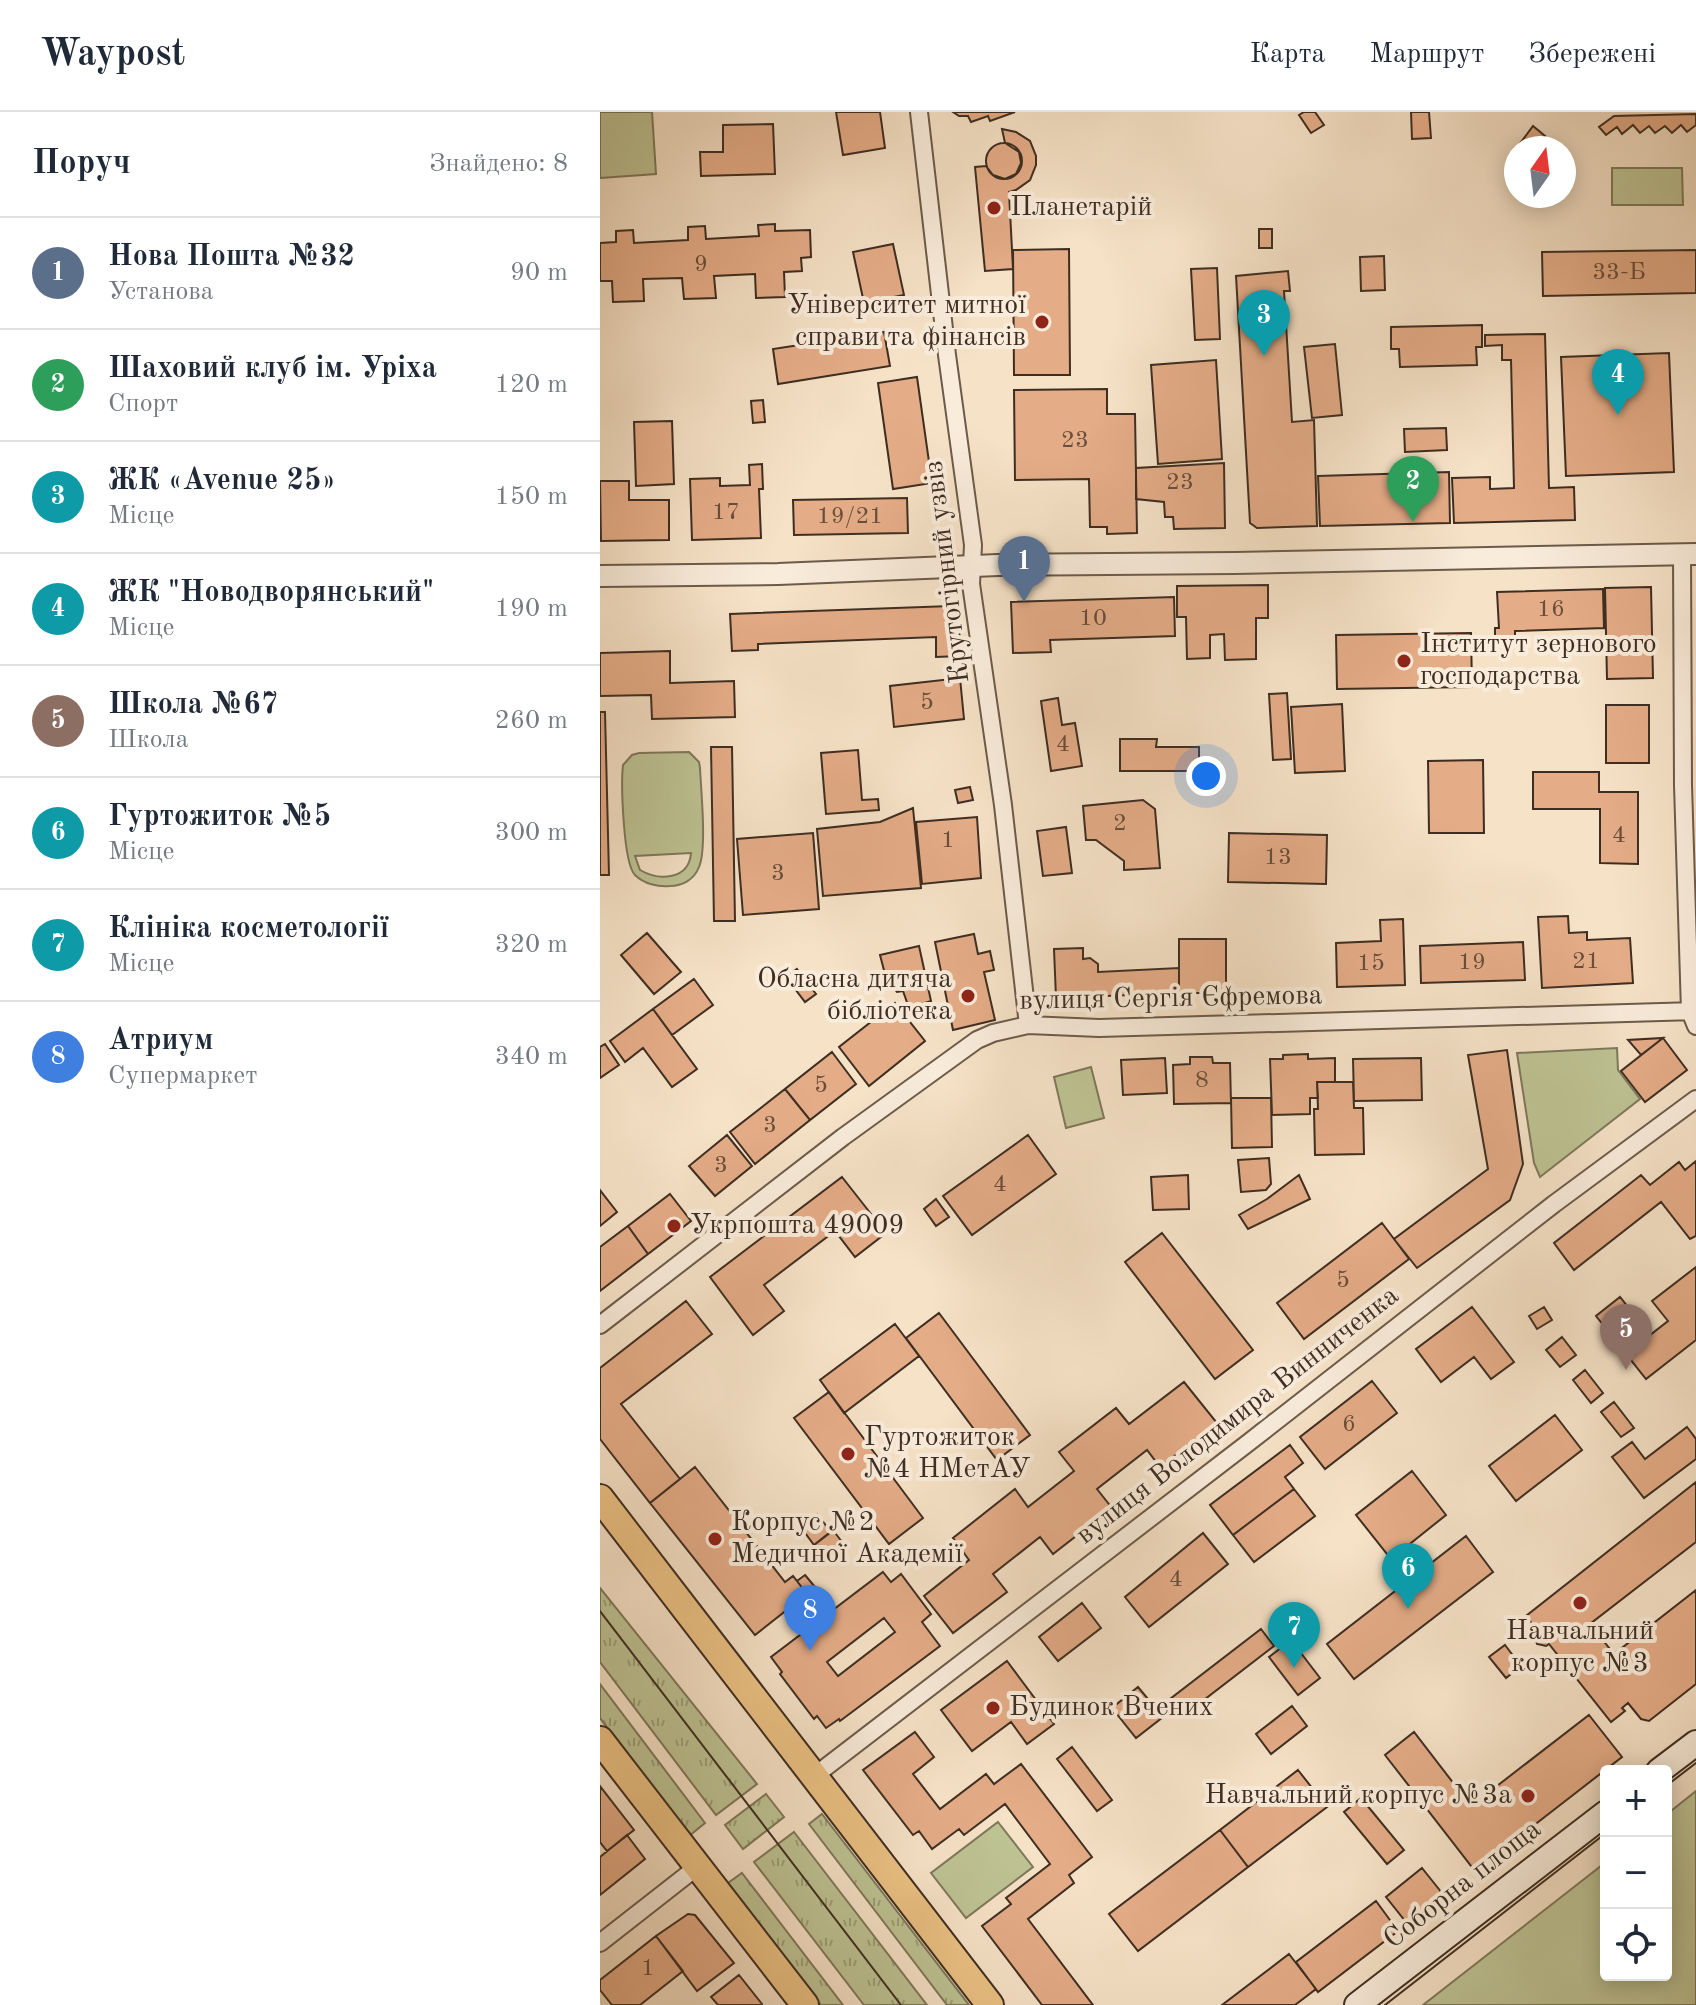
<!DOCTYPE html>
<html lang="uk">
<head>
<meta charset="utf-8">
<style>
	body { margin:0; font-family:"Old Standard TT",serif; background:#f2f2f3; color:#1f2937 }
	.controls { position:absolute; right:24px; bottom:24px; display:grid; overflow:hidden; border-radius:8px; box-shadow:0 4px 20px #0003 }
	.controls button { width:72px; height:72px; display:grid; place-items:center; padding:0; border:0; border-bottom:2px solid #e0e1e3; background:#fff; color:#1f2937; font:40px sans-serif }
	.compass { position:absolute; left:904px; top:24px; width:72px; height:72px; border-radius:50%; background:#fff; box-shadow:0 4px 20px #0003; rotate:14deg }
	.you { position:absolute; left:606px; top:664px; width:28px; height:28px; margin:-20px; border:6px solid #fff; border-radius:50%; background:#1a73e8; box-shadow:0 0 0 12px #1a73e833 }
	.badge { display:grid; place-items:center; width:52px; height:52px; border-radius:50%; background:#8f2418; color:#fff; font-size:26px; font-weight:700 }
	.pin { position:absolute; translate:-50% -66px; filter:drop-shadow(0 2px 4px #0008) }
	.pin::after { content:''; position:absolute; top:42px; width:28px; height:24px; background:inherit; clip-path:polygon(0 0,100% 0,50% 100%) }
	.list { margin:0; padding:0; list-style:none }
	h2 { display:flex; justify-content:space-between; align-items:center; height:104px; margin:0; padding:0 32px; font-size:34px }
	h2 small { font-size:26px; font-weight:400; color:#747a83 }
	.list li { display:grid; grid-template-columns:52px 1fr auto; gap:24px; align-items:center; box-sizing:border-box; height:112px; padding:0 32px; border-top:2px solid #e0e1e3 }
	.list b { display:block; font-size:30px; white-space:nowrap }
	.list p { margin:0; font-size:26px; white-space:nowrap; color:#747a83 }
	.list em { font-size:26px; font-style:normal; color:#747a83 }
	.icon { flex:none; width:44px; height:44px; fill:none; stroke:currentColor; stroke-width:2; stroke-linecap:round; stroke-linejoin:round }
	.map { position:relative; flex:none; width:1096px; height:1893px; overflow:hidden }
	header { display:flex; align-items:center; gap:48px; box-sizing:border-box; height:112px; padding:0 40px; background:#fff; border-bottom:2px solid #e0e1e3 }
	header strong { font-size:38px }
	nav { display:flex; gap:44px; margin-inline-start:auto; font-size:28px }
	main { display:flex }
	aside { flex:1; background:#fff }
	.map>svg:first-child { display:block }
</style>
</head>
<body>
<header>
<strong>Waypost</strong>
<nav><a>Карта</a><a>Маршрут</a><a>Збережені</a></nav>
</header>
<main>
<aside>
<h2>Поруч<small>Знайдено: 8</small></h2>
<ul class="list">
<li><span class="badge" style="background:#5c6f8a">1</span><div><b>Нова Пошта №32</b><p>Установа</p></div><em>90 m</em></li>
<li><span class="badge" style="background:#2e9e5b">2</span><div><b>Шаховий клуб ім. Уріха</b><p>Спорт</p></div><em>120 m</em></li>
<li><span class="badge" style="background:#0f9aa8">3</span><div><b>ЖК «Avenue 25»</b><p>Місце</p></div><em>150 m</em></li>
<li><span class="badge" style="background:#0f9aa8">4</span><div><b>ЖК &quot;Новодворянський&quot;</b><p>Місце</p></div><em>190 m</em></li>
<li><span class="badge" style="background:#8d6e63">5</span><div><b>Школа №67</b><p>Школа</p></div><em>260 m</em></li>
<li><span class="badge" style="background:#0f9aa8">6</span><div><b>Гуртожиток №5</b><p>Місце</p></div><em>300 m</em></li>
<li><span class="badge" style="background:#0f9aa8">7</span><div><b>Клініка косметології</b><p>Місце</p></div><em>320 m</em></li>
<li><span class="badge" style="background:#3f7fe0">8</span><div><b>Атриум</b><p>Супермаркет</p></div><em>340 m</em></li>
</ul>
</aside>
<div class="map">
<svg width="1096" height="1893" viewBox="0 0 1096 1893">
	<defs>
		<pattern id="grass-tufts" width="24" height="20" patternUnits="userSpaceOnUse" patternTransform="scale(2)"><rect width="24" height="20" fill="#bec394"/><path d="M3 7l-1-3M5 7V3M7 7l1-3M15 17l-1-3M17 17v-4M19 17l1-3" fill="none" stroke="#9c9f78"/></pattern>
	</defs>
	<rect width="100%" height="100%" fill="#f6e2c7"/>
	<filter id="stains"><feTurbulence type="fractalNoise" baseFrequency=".0025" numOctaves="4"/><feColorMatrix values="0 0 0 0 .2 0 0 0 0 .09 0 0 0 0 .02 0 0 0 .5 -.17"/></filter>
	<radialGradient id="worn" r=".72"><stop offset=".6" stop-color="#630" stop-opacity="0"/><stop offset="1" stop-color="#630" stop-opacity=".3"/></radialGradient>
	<!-- grass -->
	<path fill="url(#grass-tufts)" stroke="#7e785b" stroke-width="2" d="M0,1476L157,1672L116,1703L0,1550Z
		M0,1572L105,1711L89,1724L0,1606Z
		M166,1682L184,1705L143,1737L125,1713Z
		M222,1702L369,1893H347L209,1712Z
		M194,1720L327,1893H264L154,1750Z
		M142,1761L243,1893H221L128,1771Z"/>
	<!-- green -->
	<path fill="#bec394" stroke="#7e785b" stroke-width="2" fill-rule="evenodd" d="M0,0H52L56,62L0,66Z
		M1012,56H1082L1083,93H1012Z
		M89,640L99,650L100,656C101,679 107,737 99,755C94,768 82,774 70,774C58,775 44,772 35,763C23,751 21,671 23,653L32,643L39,641ZM91,741C89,768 59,769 40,758L35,744Z
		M1017,936L1018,958L1040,987L940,1065L934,1051L917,941Z
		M491,955L504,1006L466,1016L454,965Z
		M1096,1679V1893H823L1006,1750V1863H1066V1703Z
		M398,1710L433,1755L366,1806L331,1761Z"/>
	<!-- building -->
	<path fill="#e4ac87" stroke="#3e2e22" stroke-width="2" fill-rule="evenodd" d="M236,0H280L285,36L243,43Z
		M353,0H415L390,9L388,4L371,10L368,4H359Z
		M704,0H715L724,13L711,21L699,3Z
		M811,0H829L831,26L812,27Z
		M1096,2V13L1087,20L1081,13L1072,21L1065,14L1055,21L1049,14L1040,21L1033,13L1022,22L1017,15L1006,23L999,15L1014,4Z
		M173,12L175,62L101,64L100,40H123V13Z
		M933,14L945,24L935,36L916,37Z
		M402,17L416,20L430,29L436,44V53L430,68L416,78L409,80L413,157L385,159L375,55L386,54L393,63L405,67L416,62L421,51L419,40L405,31Z
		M386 49a18 18 0 1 1 36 0a18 18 0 1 1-36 0Z
		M175,112V119L210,118L211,145L201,146L202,159L184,160L185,185L156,186L155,162L114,164L116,186L84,187L82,166L43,167L44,189L13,190L12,169H0V131L16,130V119L33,118L34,131L88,128V115L105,114L106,127L159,124L158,113Z
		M659,117H672V136H659Z
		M293,132L304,183L264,191L253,140Z
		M469,137L470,263H414L413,138Z
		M1096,138V181L943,184L942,140Z
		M784,144L785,178L761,179L760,145Z
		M617,156L620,227L595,228L591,157Z
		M688,159L690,179H684L692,310L714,308L717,414L657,416L650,411L636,164Z
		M882,213V235H876L877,253L800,255L799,237H791V215Z
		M284,220L290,254L178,272L173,237Z
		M945,222L949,376L974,375L975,408L854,411L852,366L890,365V377L914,376L911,248H902V233L885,234V223Z
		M735,232L742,303L712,306L704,235Z
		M1069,241L1074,360L966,364L961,245Z
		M616,248L622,347L558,352L551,253Z
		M317,265L332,371L293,377L278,271Z
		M507,277V302H535L537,421L507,422V415H490L489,367L415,368L414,278Z
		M163,288L165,310L153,311L151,289Z
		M72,309L74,372L36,374L34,310Z
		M846,316L847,338L805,340L804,317Z
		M624,351L625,416L574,417L573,405H565L564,390L536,387V356Z
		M162,352L163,377H159L161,426L92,428L90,367L120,366V374L150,373L149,353Z
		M849,360L850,411L720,414L718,364Z
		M0,369H29V388H69V428L1,429Z
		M307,386L308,421L194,423L193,388Z
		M668,473V506H656V547L625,548L624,522L610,523V546L587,547L586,505H577V474Z
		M1051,475L1053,566L1007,567L1005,476Z
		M1003,477L1004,516L915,519V530L895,531V516H899L897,480Z
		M574,485L575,524L450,528L451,540L413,541L411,490Z
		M351,494L359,502L360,544L336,545V525L158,532V538L132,539L130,502Z
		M871,521L872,575L737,577L736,523Z
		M70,539V571L134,569L135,605L52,607L51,583L0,584V541Z
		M360,566L364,607L294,615L290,574Z
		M687,581L691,647L673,648L669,582Z
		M458,586L462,613L475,611L482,654L451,659L441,589Z
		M742,592L745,659L695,661L691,595Z
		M1006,593H1049V651H1006Z
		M0,600H5L9,763H0Z
		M520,627H557L556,635H599V659H520Z
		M111,635H132L135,809H114Z
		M258,638L262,688L278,687L279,698L226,702L221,641Z
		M883,648L884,721H829L828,649Z
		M933,660H999V680H1038V752L1000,751V697H933Z
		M370,675L373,688L358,691L355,678Z
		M543,688L555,697L560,756L524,758V749L496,728H486L483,694Z
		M313,696L321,776L223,784L217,717L280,710Z
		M377,705L381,766L322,772L316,710Z
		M466,715L472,761L443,764L437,719Z
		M213,721L219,797L143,803L137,727Z
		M629,721L727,723L726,772L628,770Z
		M968,804L969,821L987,820V828L1030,826L1033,871L942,876L938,805Z
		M803,807L805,873L737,875L736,831L781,829L780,808Z
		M47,821L81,860L54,882L21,843Z
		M374,822L378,842L390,839L394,858L384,860L395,908L353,918L335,830Z
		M579,827H626V881H579Z
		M923,830L925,868L821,871L820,834Z
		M319,834L331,889L309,896L303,879L297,880L286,866L280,843Z
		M483,836V847L490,846L498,852V860L579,856V881L456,886L454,837Z
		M197,857L216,882L205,890L186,865Z
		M94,867L113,893L72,923L53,897Z
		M295,891L325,929L269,974L239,935Z
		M53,897L97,957L72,975L43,936L25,950L10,929Z
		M1063,926L1087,958L1045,990L1021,959Z
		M1063,926L1041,943L1028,928Z
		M5,932L19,953L0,966V935Z
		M907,938L923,1052L910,1088L817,1156L794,1127L888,1057L868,943Z
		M232,940L256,972L210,1008L185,977Z
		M708,942V947L735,946V970H717L718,986H710V1002L672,1003L670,947H683V943Z
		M590,945H612L613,951H630L631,991L574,992L573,953L590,952Z
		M565,946L567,981L523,983L521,948Z
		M821,946L822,988L754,989L753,947Z
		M717,970H753L754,996H763L764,1042L715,1043L714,997H718Z
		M185,977L210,1008L155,1052L130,1020Z
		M631,986H671L672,1035L632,1036Z
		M127,1023L152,1054L115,1084L89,1054Z
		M428,1023L456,1062L372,1123L343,1084Z
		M669,1046L671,1072L666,1078L641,1080L638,1048Z
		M1096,1049V1124L1090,1127L1061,1090L974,1158L954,1131L1041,1063L1050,1073L1079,1050L1085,1058Z
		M588,1063L589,1097L553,1098L551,1065Z
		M699,1063L710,1087L648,1117L639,1103L667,1087Z
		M242,1065L286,1121L255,1145L235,1119L164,1173L184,1199L153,1223L110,1165Z
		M0,1078L17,1100L0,1114Z
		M70,1082L91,1109L48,1142L28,1114Z
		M336,1087L349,1105L336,1114L324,1097Z
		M782,1111L809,1147L704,1227L677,1191Z
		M28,1114L48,1142L0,1179V1135Z
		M562,1121L653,1238L615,1267L525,1150Z
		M1096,1155V1228L1046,1267L996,1204L1020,1185L1050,1223L1068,1209L1052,1189Z
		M86,1189L112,1222L21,1292L80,1367L50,1391L0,1327V1256Z
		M872,1195L914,1250L891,1267L874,1245L841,1270L816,1237Z
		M944,1195L952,1208L937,1217L929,1204Z
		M339,1201L430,1323L397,1348L306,1226Z
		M295,1212L319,1244L244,1301L220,1268Z
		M962,1225L976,1243L960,1255L946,1238Z
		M985,1258L1003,1281L991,1291L973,1268Z
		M772,1269L797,1301L725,1357L700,1325Z
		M584,1270L617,1311L560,1355L547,1338L497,1377L512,1396L453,1442L440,1425L393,1462L407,1480L353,1521L324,1484L369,1448L353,1426L415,1377L428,1395L474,1359L459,1340L516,1296L529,1312Z
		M229,1280L323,1406L289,1432L194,1306Z
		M1014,1290L1034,1316L1021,1325L1001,1300Z
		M955,1303L982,1338L916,1389L889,1354Z
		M1087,1315L1096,1327V1347L1044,1386L1012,1345L1032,1330L1045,1347Z
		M690,1333L703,1351L685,1365L694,1377L633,1423L610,1393Z
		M95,1355L185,1470L193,1464L207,1482L155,1523L50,1391Z
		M812,1359L846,1403L791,1447L756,1403Z
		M1096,1370V1430L990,1512L1014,1542L1096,1478V1572L1049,1609L1041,1607L1028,1591L1022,1596L1025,1599L1011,1610L949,1532L946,1534L937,1532L936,1529L942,1524L926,1504Z
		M694,1377L715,1404L654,1450L633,1423Z
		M217,1402L231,1420L214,1433L200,1414Z
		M233,1418L242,1430L223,1445L214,1433Z
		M603,1421L628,1452L549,1515L525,1485Z
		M866,1424L893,1460L754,1567L727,1532Z
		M283,1460L291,1470L301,1462L331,1502L322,1510L340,1534L240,1609L239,1607L226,1616L217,1604L214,1607L180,1562L182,1560L171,1545ZM284,1506L295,1520L238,1564L227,1550Z
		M205,1463L215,1475L207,1482L197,1469Z
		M482,1491L501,1516L458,1549L439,1525Z
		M661,1517L674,1534L583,1604L570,1587Z
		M691,1528L720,1566L698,1583L669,1545Z
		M905,1533L921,1554L906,1566L889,1545Z
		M407,1549L454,1612L427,1632L411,1610L372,1639L341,1598Z
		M538,1575L563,1605L536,1626L512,1596Z
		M692,1594L707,1614L671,1642L656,1622Z
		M989,1603L1022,1645L875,1759L785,1643L814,1620L871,1694Z
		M315,1620L334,1645L313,1662L340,1697L386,1662L394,1672L421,1652L492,1745L469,1763L474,1771L428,1807L493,1893H442L382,1814L411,1792L406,1786L450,1752L405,1692L364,1723L359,1717L332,1737L319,1719L313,1723L263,1658Z
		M472,1635L512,1688L497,1699L457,1647Z
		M698,1658L727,1695L648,1755L620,1718Z
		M0,1674L34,1718L7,1739L0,1730Z
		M761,1686L804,1738L787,1752L744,1700Z
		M620,1718L648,1755L538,1839L509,1802Z
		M27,1723L45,1747L0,1783V1745Z
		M822,1756L846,1786L810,1815L786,1785Z
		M776,1789L798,1819L718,1880L696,1850Z
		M88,1802L95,1803L134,1851L97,1879L56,1824Z
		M56,1824L83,1859L40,1893H12L0,1878V1868Z
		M689,1842L716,1877L695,1893H622Z
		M139,1863L162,1892V1893H118L111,1885Z"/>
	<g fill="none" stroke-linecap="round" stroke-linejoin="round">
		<defs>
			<path id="minor" d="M319,0L347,243L373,433L371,472L403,693L428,913
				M1082,442L1083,673L1090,899L1096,914
				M0,1213L243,1025L377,928L393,921L428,913L499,916L1096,899
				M213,1665L648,1331L954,1092L1096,987
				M0,1831L97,1755"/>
			<path id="tertiary" d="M0,464L178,462L398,453L635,451L1096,442"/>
			<path id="secondary" d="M1059,1659L1096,1631
				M757,1893L1006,1701"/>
			<path id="primary" d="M0,1386L390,1893
				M0,1628L205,1893"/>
		</defs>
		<!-- minor casing -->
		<use href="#minor" stroke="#6c5b4b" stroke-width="20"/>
		<!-- tertiary casing -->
		<use href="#tertiary" stroke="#6c5b4b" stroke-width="24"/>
		<!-- secondary casing -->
		<use href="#secondary" stroke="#3e2e22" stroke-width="28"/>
		<!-- primary casing -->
		<use href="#primary" stroke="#3e2e22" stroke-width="30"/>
		<!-- minor -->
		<use href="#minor" stroke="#f9ecdb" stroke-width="16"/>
		<!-- tertiary -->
		<use href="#tertiary" stroke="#f9ecdb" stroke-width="20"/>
		<!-- secondary -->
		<use href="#secondary" stroke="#f9ecdb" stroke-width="24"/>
		<!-- primary -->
		<use href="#primary" stroke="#ebc184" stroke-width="26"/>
		<!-- tram -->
		<path stroke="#3e2e22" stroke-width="2" d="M0,1499L301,1893
			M1066,1674L1096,1651
			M785,1893L1006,1721"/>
	</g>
	<!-- markers -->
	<g fill="#8f2418" stroke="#f9ecdb" stroke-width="3">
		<circle cx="394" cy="96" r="8"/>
		<circle cx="442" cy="210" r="8"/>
		<circle cx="804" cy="549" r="8"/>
		<circle cx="368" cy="884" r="8"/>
		<circle cx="74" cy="1114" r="8"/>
		<circle cx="248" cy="1342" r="8"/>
		<circle cx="115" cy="1427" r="8"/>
		<circle cx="980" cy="1491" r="8"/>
		<circle cx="393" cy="1596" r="8"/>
		<circle cx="928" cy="1684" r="8"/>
	</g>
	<g text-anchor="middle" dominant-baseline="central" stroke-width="8" stroke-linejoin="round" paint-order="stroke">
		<!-- number labels -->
		<g font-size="24" fill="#684e3b">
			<text x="101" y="153">9</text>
			<text x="1019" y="161">33-Б</text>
			<text x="475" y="329">23</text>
			<text x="580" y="371">23</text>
			<text x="126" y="401">17</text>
			<text x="250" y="405">19/21</text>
			<text x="951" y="498">16</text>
			<text x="493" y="507">10</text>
			<text x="327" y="591">5</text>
			<text x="463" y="633">4</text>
			<text x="520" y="712">2</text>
			<text x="1019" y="724">4</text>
			<text x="348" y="729">1</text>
			<text x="678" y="746">13</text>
			<text x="178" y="762">3</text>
			<text x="986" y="850">21</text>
			<text x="872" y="851">19</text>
			<text x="771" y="852">15</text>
			<text x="602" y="969">8</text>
			<text x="221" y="974">5</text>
			<text x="170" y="1014">3</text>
			<text x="121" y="1054">3</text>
			<text x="400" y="1073">4</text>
			<text x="743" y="1169">5</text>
			<text x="749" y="1313">6</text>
			<text x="576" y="1468">4</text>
			<text x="48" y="1857">1</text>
		</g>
		<!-- poi labels -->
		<g font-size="28" fill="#3e2e22" stroke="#f9ecdb" text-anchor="start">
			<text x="410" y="96">Планетарій</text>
			<text x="426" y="194" text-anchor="end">Університет митної<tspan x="426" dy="32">справи та фінансів</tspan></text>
			<text x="820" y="533">Інститут зернового<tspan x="820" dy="32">господарства</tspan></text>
			<text x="352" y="868" text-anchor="end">Обласна дитяча<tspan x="352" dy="32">бібліотека</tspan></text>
			<text x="90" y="1114">Укрпошта 49009</text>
			<text x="264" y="1326">Гуртожиток<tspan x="264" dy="32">№4 НМетАУ</tspan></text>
			<text x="131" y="1411">Корпус №2<tspan x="131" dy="32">Медичної Академії</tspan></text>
			<text x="980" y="1520" text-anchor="middle">Навчальний<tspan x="980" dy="32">корпус №3</tspan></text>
			<text x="409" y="1596">Будинок Вчених</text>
			<text x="912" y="1684" text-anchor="end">Навчальний корпус №3а</text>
		</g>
		<!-- street labels -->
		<g font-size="28" fill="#3e2e22" stroke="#f9ecdb">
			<text transform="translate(348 460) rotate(-97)">Крутогірний узвіз</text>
			<text transform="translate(571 887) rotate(-1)">вулиця Сергія Єфремова</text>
			<text transform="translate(638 1304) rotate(-38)">вулиця Володимира Винниченка</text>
			<text transform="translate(863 1773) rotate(-38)">Соборна площа</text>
		</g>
	</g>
	<rect width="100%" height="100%" filter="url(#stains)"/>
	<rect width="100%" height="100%" fill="url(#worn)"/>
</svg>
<div class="controls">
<button>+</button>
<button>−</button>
<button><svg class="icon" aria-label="locate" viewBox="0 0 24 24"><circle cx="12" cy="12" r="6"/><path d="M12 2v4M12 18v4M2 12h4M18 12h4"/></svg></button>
</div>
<svg class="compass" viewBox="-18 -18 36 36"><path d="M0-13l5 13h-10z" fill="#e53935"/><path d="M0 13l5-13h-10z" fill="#747a83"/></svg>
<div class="you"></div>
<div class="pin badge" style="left:424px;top:490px;background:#5c6f8a">1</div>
<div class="pin badge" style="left:813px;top:410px;background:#2e9e5b">2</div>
<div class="pin badge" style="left:664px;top:244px;background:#0f9aa8">3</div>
<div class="pin badge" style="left:1018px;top:303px;background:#0f9aa8">4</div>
<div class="pin badge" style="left:1026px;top:1258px;background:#8d6e63">5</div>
<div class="pin badge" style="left:808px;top:1497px;background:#0f9aa8">6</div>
<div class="pin badge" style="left:694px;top:1556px;background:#0f9aa8">7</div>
<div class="pin badge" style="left:210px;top:1539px;background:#3f7fe0">8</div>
</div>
</main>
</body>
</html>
